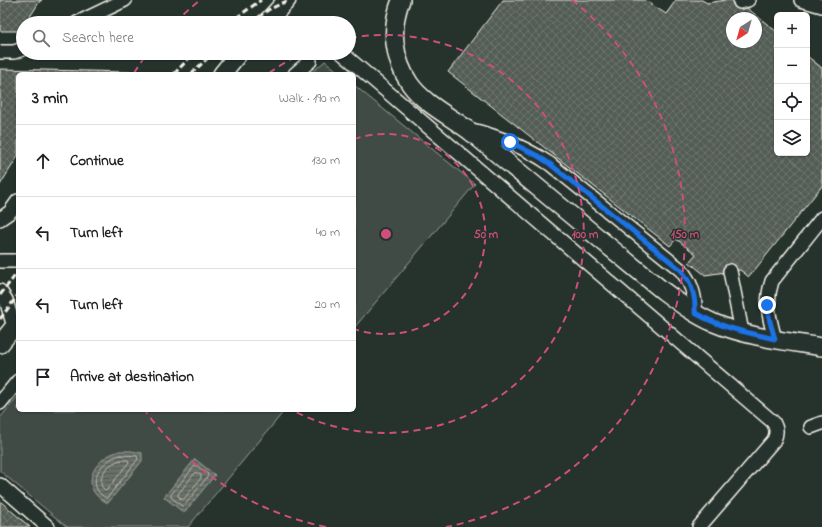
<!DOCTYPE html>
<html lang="en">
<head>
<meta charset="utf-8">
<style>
	body { margin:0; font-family:"Indie Flower",sans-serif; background:#f2f2f2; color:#202124 }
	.controls { position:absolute; right:12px; top:12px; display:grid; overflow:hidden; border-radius:6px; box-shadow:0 1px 3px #0004 }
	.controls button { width:36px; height:36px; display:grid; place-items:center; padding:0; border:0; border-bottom:1px solid #e0e0e0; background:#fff; color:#202124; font:20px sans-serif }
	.compass { position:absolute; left:726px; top:12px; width:36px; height:36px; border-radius:50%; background:#fff; box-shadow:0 1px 3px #0004; rotate:217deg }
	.stop { position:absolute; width:12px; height:12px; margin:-9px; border:3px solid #1a73e8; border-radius:50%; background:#fff }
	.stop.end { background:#1a73e8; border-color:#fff; box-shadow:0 1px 4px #0008 }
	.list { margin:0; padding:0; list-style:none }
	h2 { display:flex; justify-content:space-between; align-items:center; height:52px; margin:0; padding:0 16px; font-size:17px }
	h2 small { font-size:13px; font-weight:400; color:#757577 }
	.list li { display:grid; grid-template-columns:26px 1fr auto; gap:12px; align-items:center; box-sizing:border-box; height:72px; padding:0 16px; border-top:1px solid #e0e0e0 }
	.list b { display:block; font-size:15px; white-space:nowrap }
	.list em { font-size:13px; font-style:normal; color:#757577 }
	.icon { flex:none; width:22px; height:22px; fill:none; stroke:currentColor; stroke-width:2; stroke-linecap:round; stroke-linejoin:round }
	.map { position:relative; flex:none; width:822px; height:527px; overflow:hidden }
	.search { position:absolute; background:#fff; box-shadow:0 1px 3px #0004; left:16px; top:16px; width:340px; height:44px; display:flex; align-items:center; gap:10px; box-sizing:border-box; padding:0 14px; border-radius:22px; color:#757577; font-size:15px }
	.panel { position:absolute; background:#fff; box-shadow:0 1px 3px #0004; left:16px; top:72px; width:340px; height:340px; border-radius:6px }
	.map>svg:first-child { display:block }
</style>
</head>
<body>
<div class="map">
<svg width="822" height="527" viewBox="0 0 822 527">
	<defs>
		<pattern id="water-rules" width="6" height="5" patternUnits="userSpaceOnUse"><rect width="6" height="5" fill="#676f68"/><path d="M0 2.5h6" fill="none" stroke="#565a55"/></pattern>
		<pattern id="building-cross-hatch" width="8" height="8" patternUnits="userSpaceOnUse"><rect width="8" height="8" fill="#525c55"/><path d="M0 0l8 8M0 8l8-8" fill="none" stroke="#6c746d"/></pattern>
	</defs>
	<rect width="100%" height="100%" fill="#26332d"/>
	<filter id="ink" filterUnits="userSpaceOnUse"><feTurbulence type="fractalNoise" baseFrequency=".025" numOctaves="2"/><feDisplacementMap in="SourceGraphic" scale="8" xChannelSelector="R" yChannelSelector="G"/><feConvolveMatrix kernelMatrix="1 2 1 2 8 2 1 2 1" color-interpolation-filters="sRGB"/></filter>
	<g filter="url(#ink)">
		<!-- green -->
		<path fill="#414b45" stroke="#9a9e96" d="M325,61L341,74H310Z
			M354,85L475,184L354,328Z
			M18,396V410H285L188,527H67L0,471V418Z"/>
		<!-- water -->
		<path fill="url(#water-rules)" stroke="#9fa39b" d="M120,451H131L142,453V461L108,503C77,490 93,457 120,451Z
			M195,459L215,475L184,513L164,497Z"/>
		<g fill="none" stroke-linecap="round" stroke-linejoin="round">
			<!-- shore -->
			<path stroke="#bcbdb5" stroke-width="1" d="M121,455L137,456L138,459L108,497L106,498C83,485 101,459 121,455Z
				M121,460H128L129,462L107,490L105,491L101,485C100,472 109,463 121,460Z
				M195,466H197L208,474V476L184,506H182L171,497V495Z
				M198,473L201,475V478L184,499H181L178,496V494L195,473Z"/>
		</g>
		<!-- building -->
		<path fill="url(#building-cross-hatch)" stroke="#f4f1e8" fill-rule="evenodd" d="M0,0H42L40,1L26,23H23V28L21,31H0Z
			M503,0H645L666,14L676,0H702L707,3L726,0H737L777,32V153H807V56L822,68V186L749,277L740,270L705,275L689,262L696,254L676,239L670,246L448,72ZM732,18H756V42H732Z
			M0,69L130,72L131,74H18V156L0,185Z
			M0,501L30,527H0Z"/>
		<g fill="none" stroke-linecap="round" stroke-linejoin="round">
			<defs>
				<path id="minor" d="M801,0L822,6
					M740,2L748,0
					M77,23L125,0
					M0,52H14L23,49
					M342,53L773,422C777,429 777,433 774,440L699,527
					M295,74L310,61
					M468,129C498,136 525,147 550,164L681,270C692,283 696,296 695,313
					M0,219L10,212L18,201
					M0,261H18
					M730,271L742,332
					M0,291L6,300L14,327
					M775,339C769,318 765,302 772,281L822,218
					M0,403L18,381
					M811,427L822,423
					M0,485L48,527"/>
				<path id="major" d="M401,0C390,28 393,59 410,84C425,105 452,117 472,133C535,185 598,238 662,290C678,302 695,315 714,323C747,337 786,341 822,347
					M266,23L287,0
					M222,74L239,53
					M0,344L18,322"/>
			</defs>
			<!-- minor casing -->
			<use href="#minor" stroke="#f4f1e8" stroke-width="16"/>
			<!-- major casing -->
			<use href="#major" stroke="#f4f1e8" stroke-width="20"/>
			<!-- minor -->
			<use href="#minor" stroke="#26332d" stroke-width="13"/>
			<!-- major -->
			<use href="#major" stroke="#26332d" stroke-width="17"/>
			<!-- rail -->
			<path stroke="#f4f1e8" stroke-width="3" stroke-dasharray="6 3" stroke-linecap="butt" d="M229,23L261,0
				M251,23L268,10L289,0
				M174,74L194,53
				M191,74L213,53
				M0,295L18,272
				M0,319L18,295"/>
		</g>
	</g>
	<g fill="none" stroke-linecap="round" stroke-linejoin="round" filter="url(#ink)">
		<!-- route -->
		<path stroke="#1a73e8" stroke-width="5" d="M510,142L538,156L550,164L681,270C692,283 696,296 695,313C722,328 745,332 775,339L770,322L767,305"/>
	</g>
	<!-- distance rings -->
	<g fill="none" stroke="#ce4e7e" stroke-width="2" stroke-dasharray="7 5">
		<path d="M354 139A100 100 0 1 1 354 329"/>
		<path d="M269 73A199 199 0 0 1 302 54M350 38A199 199 0 1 1 294 411"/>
		<path d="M326 527A299 299 0 0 1 146 412M134 73A299 299 0 0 1 147 54M175 23A299 299 0 0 1 200 0M572 0A299 299 0 0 1 446 527"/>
	</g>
	<circle cx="386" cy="234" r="6" fill="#ce4e7e" stroke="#26332d" stroke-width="2"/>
	<g font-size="12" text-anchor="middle" font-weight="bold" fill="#ce4e7e" stroke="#26332d" stroke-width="3" stroke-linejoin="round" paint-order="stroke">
		<text x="486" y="238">50 m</text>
		<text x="585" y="238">100 m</text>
		<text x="685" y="238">150 m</text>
	</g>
</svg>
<div class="controls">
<button>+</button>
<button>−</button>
<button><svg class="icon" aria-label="locate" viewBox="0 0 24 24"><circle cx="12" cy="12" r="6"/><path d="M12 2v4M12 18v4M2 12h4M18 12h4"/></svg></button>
<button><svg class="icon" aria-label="layers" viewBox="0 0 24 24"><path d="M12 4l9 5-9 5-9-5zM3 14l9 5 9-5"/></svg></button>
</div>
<svg class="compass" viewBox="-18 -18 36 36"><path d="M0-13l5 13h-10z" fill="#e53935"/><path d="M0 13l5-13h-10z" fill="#757577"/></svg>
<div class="stop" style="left:510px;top:142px"></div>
<div class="stop end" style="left:767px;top:305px"></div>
<div class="search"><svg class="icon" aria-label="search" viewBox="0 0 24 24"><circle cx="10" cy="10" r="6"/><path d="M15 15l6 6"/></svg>Search here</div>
<section class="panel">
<h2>3 min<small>Walk · 190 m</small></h2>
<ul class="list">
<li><svg class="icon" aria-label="ahead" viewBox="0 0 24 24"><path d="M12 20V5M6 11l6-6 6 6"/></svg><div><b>Continue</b></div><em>130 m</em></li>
<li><svg class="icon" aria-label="left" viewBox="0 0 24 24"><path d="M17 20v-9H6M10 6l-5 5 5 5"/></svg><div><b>Turn left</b></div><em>40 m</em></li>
<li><svg class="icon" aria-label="left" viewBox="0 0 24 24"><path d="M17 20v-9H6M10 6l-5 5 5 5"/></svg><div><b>Turn left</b></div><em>20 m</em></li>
<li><svg class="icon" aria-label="arrive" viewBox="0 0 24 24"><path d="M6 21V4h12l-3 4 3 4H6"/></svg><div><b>Arrive at destination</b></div></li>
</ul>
</section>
</div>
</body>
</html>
